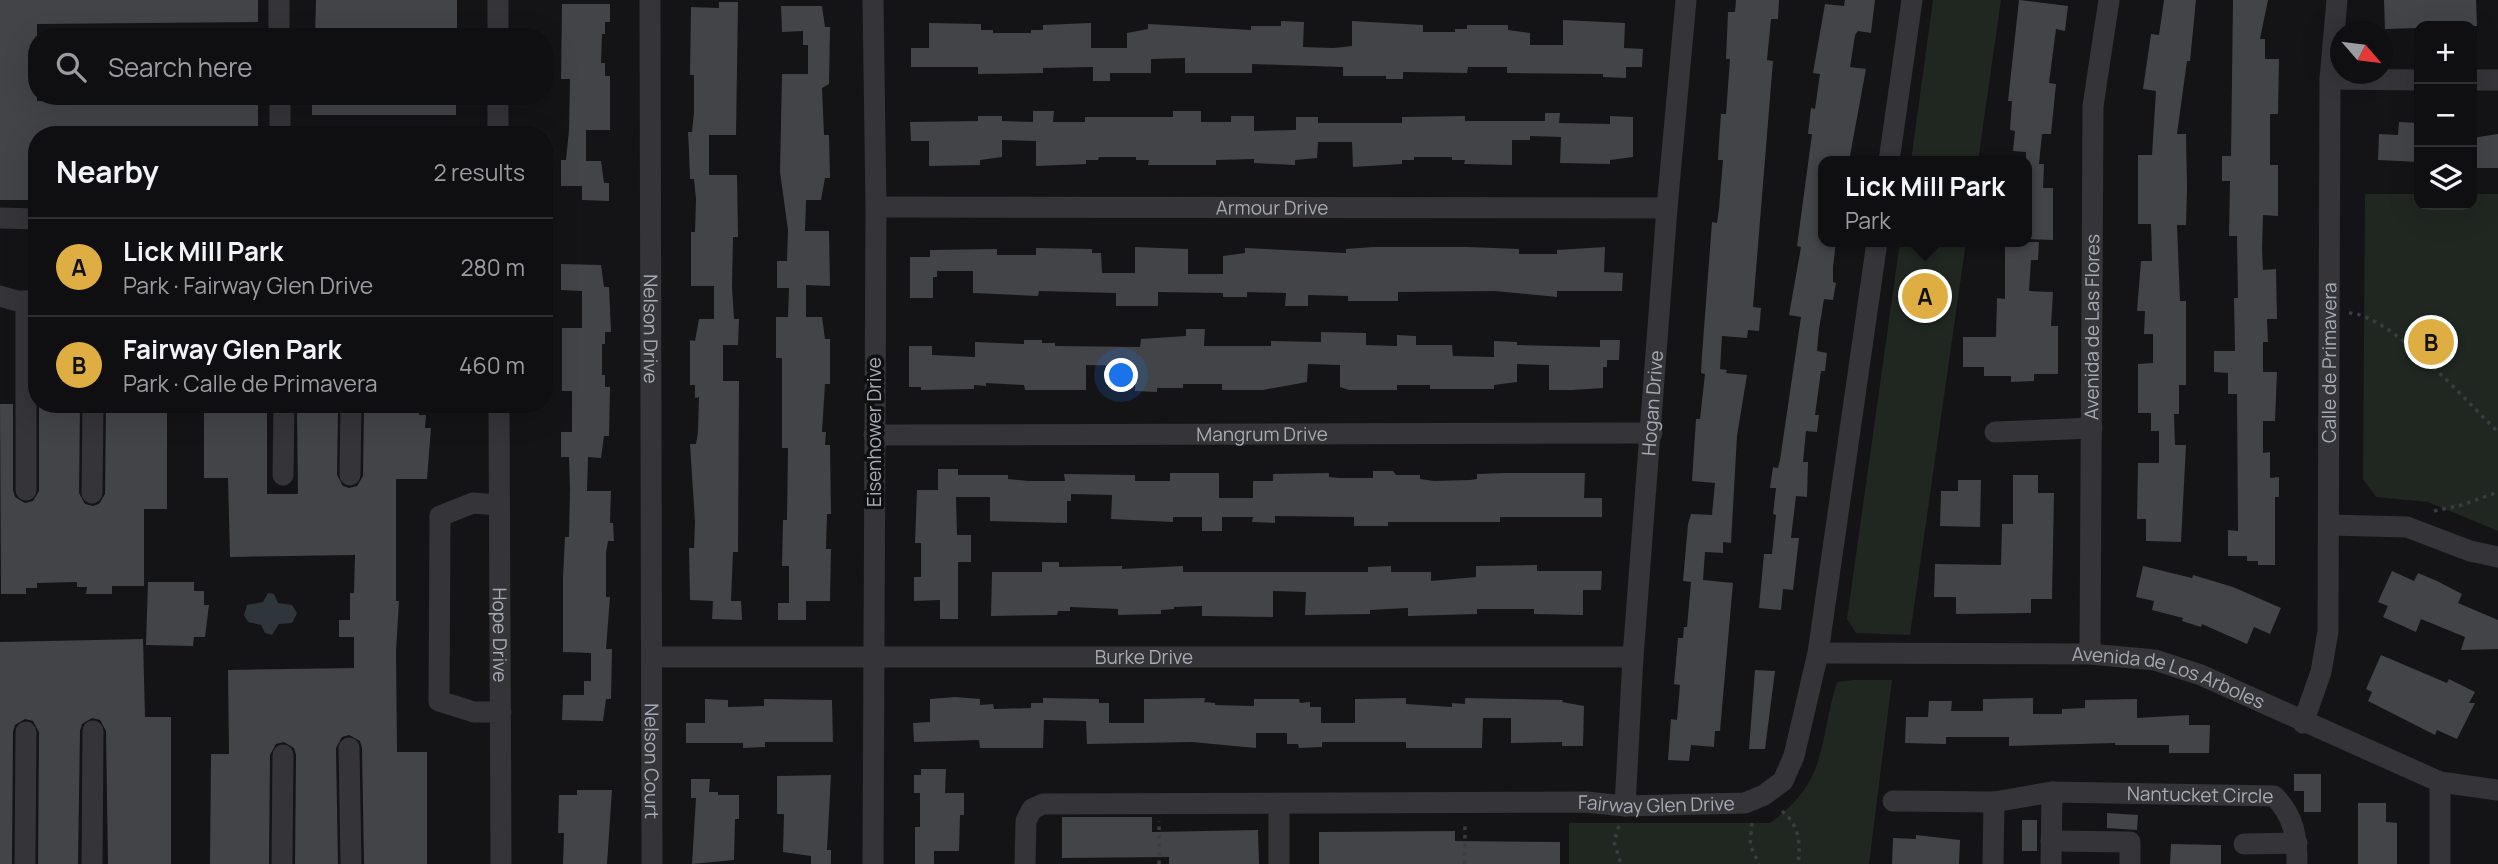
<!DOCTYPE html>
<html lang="en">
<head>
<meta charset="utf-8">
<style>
	body { margin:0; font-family:Manrope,sans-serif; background:#181719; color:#f1f3f6 }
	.controls { position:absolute; right:21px; top:21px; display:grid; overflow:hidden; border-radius:14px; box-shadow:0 7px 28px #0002 }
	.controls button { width:63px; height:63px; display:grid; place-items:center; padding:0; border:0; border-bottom:2px solid #2f2e30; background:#0f0e10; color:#f1f3f6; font:35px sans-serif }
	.compass { position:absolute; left:2330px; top:21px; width:63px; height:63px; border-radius:50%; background:#0f0e10; box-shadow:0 7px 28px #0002; rotate:118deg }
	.you { position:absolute; left:1122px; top:376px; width:24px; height:24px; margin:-18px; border:5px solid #fff; border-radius:50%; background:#1a73e8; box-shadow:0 0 0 10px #1a73e833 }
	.badge { display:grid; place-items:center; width:46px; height:46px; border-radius:50%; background:#dfae42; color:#111; font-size:23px; font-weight:700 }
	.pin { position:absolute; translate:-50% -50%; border:4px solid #fff; box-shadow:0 2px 7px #0006 }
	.popup { position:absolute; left:1818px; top:156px; width:214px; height:91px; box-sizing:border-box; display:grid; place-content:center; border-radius:14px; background:#0f0e10; filter:drop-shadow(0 2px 5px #0005); font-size:23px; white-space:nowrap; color:#9b9c9f }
	.popup b { font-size:26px; color:#f1f3f6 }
	.popup::after { content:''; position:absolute; left:50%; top:100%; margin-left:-14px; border:14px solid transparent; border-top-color:#0f0e10 }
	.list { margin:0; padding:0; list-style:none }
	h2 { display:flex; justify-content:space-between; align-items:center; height:91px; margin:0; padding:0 28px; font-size:30px }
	h2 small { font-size:23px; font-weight:400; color:#9b9c9f }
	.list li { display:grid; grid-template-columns:46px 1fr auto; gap:21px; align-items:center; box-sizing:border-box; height:98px; padding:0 28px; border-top:2px solid #2f2e30 }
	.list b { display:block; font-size:26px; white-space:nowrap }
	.list p { margin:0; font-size:23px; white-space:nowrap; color:#9b9c9f }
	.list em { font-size:23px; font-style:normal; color:#9b9c9f }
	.icon { flex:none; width:38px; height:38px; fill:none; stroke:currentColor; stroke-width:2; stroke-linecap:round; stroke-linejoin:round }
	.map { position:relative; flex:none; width:2498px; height:864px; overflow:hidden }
	.search { position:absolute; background:#0f0e10; box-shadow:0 7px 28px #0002; left:28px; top:28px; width:525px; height:77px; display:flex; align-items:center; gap:18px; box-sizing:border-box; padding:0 24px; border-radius:28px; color:#9b9c9f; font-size:26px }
	.panel { position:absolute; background:#0f0e10; box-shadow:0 7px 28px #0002; left:28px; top:126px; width:525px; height:287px; border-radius:28px }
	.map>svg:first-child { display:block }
</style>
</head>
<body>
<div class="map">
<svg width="2498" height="864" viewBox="0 0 2498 864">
	<rect width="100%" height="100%" fill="#141315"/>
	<!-- green -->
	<path fill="#202721" d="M1933,0H2001L1978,161H1911Z
		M2365,194H2419V205H2472V194H2498V531L2428,502L2376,497L2363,479Z
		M1900,242H1966L1910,635L1856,633L1847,619Z
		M1853,680H1892L1869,864H1569V823H1770C1829,781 1818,743 1837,682Z"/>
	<!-- water -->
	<path fill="#2e363c" d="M268,593L274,594L278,603L292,605L297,613L292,623L279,624L272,635L265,633L261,625L248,622L244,615L247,605L263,602Z"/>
	<!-- building -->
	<path fill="#434448" d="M0,0H258V22L37,24V101L258,102V135H37V200H0Z
		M316,0H457V37H315Z
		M1736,0H1779L1778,19H1771L1767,60L1773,61L1753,307L1761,308L1759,331L1748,330L1747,338L1722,336L1720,369L1727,370L1726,373L1747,375L1737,436L1731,543L1723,542V553L1705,552L1703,580L1733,583L1720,731H1715L1714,747L1691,745L1689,761L1668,760L1671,719L1677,720L1680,685L1674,684L1678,638H1683L1684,627H1687L1691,582L1683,581L1688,524L1691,514L1712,515L1715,483L1692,481L1696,419H1700L1705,374L1701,373L1702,355L1712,222L1717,223L1719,208L1723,160H1718L1719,142L1721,114H1726L1730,59H1726L1728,12H1735Z
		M1845,0H1875L1871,33L1858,31L1855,35L1850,67L1866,69L1849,161H1824V242H1836L1833,267V282L1836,283L1833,300L1824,299L1819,329L1817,351L1827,353L1825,371H1821L1815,415H1819L1817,432L1806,431L1803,462H1808L1807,497L1796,496L1791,538H1799L1793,590L1783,589L1781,610L1759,608L1764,554H1772L1776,515L1773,514L1776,488H1770L1773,467L1778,468L1780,460L1801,317L1789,315L1801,247L1797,246L1812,134H1808L1811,108L1815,109L1820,74L1813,73L1825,4L1844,6Z
		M2019,0L2068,6L2065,31L2056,29L2049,83L2056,84L2051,134H2042L2039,164H2044L2043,188H2053V240L2026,239V152L2013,151L2015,131L2010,130L2012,101H2008Z
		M2164,0H2196L2190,61H2187L2177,134H2186L2187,188L2186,225H2177L2180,301H2186V385H2179V414H2174L2175,445H2186L2181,542L2146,541V519H2137L2138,463H2159V431H2151V413H2138V364L2153,363V334H2144L2145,311H2137L2141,261H2152L2151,224H2138V155H2152L2156,91L2143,89L2151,34L2159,35Z
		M2233,0H2268L2260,39H2265V59H2279L2278,114H2270V165H2278V216L2263,215L2262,250L2263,270L2276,269L2277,319H2267L2268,342H2263V372H2277L2275,421H2263V453L2270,452V478L2279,477V497H2275V565H2258V561H2247V556H2228V530L2238,531L2237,394H2228V373L2214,372V351H2235L2234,298H2238L2237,236H2229L2230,181H2222V156H2231Z
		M2384,0H2476L2477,26L2385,29Z
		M719,2H738L736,135H709V175H737L738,237H733L732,287L734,319H739L738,345H723V381H739L738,552H733L731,601H741L742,620L712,619L713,601L690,600L689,548H694L695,522L690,444H696L698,432L699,397L695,398V385H690V340L695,341L699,319H714V286H691V232H695L696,199L694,179H690L689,151L688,132H692L694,112V75H690L691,7L719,8Z
		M562,4H610V22H605V34H602L601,63H605V76H610V130H586V161H601L604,183H609V201L582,200V186H561V160H566L569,130L570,79H561Z
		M781,6H822L825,27H830L829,84L822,88L824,135H829L830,178H825L821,200H806L805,231H829L830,286L806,285V317H822L825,339H830V384H825L822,432H826L825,445H830L831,514H827L826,549H831L830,601H806V620H778V603H789V566H782L783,520H787L788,448H782V358H776V317H788L789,288H777V261H787L788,230L780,172L782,74H808V45H803V31L782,32Z
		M1563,20L1625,23L1624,48L1643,49L1642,67H1626V78L1603,77V74L1507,73V67H1468L1467,73L1403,72V79H1386V76H1343V67L1252,64V73H1185V58L1151,59V73H1110V81H1093V67L1043,68V73L978,74V67H911V48H929V23L981,24V30H993V33H1031V30H1043V25L1091,23V48H1127V33L1148,29V24L1251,30V26H1281V21L1304,22L1303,47L1334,48L1352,46V21L1423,25V32H1455V29H1467V25H1508V30L1530,33V45H1563Z
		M312,96H456V115H312Z
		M1033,111H1054L1053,122H1085V117H1173V111H1201V122H1231V116H1254V131L1296,130V117H1318V123H1402V117L1465,116V121H1545V113H1560L1559,123L1610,124V116L1633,117V157L1610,160V164L1560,163L1561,137L1530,136V140H1512V165L1464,164L1465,160H1452V157H1414V160H1402V164L1353,167L1352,142H1318L1317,158L1295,160V165L1254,163V159L1216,160V165H1148L1149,160H1136V157H1099L1098,160H1086V164L1036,166V141L1002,140V157L980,160V165L929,166V141H911L910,122L978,121V116H1002V121L1033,122Z
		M2399,122L2419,123V162L2378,160L2379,134L2398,135Z
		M2498,134V168H2472V138Z
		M2005,242H2039L2038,260H2031L2029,291L2053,292L2051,326H2058V374H2034V381L2011,382V376H1984V367H1963V337H1996L1997,298L2005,299Z
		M1135,247L1188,249V274H1223V256L1245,253V248L1346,253V249L1373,247H1468L1519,249V254H1557V250L1605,247L1604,272L1623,273L1622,291H1557V297L1495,291L1398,292V301H1348V296L1308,295V306H1285L1286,293L1247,292V297H1223V293L1158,292V306H1116V293L1039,291L1038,296L973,293V271H937V277H933V298H910V257H930V250L997,249V255H1036V248L1092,249V253H1101L1102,273H1135Z
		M561,264L601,265L604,287H609L611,332H605V344H602V375H605V387H610L609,436H604L601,458L588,457L587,491H611L610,523H613L614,541H608L606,553V597H610L606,649H612L611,699H606L603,721L562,720L563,695H584V681H591V653L563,652V577L565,537H569L570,489L569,457H561V432H572V391H562V328H582V291L561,290Z
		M1186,329H1205L1204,346H1271V341L1321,342V332L1366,333V345L1397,346V335L1416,336V345H1452L1453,356L1494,357V341L1517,342V345L1600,347V340H1620L1619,360H1607V367H1603V388L1572,390H1549V365L1517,364V382L1494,385V389H1430V385H1397V390H1349L1340,387V365L1308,364L1307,382L1263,390H1222V384H1183V388H1157V392L1135,391V366L1086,365V390H1025L1024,385L986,383V386L974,385V389L921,390V387H909V346H932V355L975,357V342L1024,344V340H1042V343H1055V346L1140,347L1141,339L1186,336Z
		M0,404H13V490L15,497L25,503L33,501L39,491V404H80L79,493L85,504L93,506L99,504L105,494L106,404H167V509H144V586H112V594H86L87,587H77V582L37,583V588H26V594H1Z
		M204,404H267V494H298L297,413L338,412L337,475L343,486L349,488L357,486L363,476L364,404H419V415H426L425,428H431L427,479H396V601H399L396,651L397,752H427V864H364L362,748L360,741L349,735L342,737L336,748L338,864H295L296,755L294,748L284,742L276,744L270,755L269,864H210L211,754H229L228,670L354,668V637H339V620H350V593H354L355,555L230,557L228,478H204Z
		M938,469H958V475H1008V479L1028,481H1065L1064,474L1135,475V481H1170V473H1219V498H1253V481H1273V474L1329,473V477L1339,478H1373V471H1393L1396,475H1420V479L1434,481L1470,480L1477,479V474L1506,473H1585L1584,498H1602V517H1500V522H1388V526H1354V517L1275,516V523L1252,522L1253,517H1222V531H1202V517H1173V522L1111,519L1112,495L1071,494V501H1067V523L990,521V497H956L957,535H971V562H958V619H940V600L914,601V577H921V543H915L917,490H938Z
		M2013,475H2038V493H2054L2052,599H2031V613L1956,614V597H1934L1935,564L2001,565L2002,524H2013Z
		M1958,480H1981L1980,527L1940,526L1941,491H1958Z
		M1042,562H1059V567L1122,566V569L1183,566V572H1368V567L1391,566V572H1431V581L1476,577V566L1537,565V571H1602L1601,590H1583V615L1534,614V609H1477V614L1408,616V608L1370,610V614L1305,615L1306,592L1273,591V617L1202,616V606L1174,607V609L1161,610V614L1118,615V609L1070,607V611H1058L1057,615L991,616L992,572H1042Z
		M2143,566L2192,578L2193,575L2233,587L2281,608L2270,634L2254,627L2247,644L2202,624L2201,627L2182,621L2183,618L2152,610L2154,601L2136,597Z
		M2392,571L2414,581L2418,573L2437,581L2462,594L2458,603L2498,620V649L2461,650L2465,637L2421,619L2416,632L2383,617L2388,606L2378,602Z
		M148,582H194V591H204V605H209L205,637H194L193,646L146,645Z
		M143,639L145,717H171V864H108L106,731L100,720L92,718L82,724L80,731L78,864H38L39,732L33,721L25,719L15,725L13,732L12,864H0V642Z
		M2381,655L2447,683L2449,679L2475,692L2469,703H2475L2457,739L2437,730L2435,735L2368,701L2372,692L2366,689Z
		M1755,670L1775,671L1765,749H1749Z
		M955,697L980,699V705L993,704L994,709L1031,708V703H1043V698L1099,699V703H1109V723H1144V699L1205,698L1204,702L1215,703V705L1254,706V699H1299L1300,703L1310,702V707H1321V723H1355V699L1406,698V704L1452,707V703L1465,704V698L1563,700L1562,702L1584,706L1583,746H1562V742L1511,743V718H1483L1482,748H1406V742H1322V747L1299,748L1298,744H1287V733H1256V748L1192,742L1087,744L1086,721L1044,720L1043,748H980L979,740L914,742L913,723L930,722V699Z
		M2033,698V714H2062V709L2085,708V700L2137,699V718L2189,715V725H2210L2209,753H2169V745H2115V743L2009,746V737H1946V744L1905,743L1906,717H1928L1929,701H1952L1951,711H1983V699Z
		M705,699L728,700V707L764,706V699L832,700L833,742H765V747L743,748V743H686V723H705Z
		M921,769H946L945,793H964V815H960L959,851H934V864H915V827H920V793H914V775H921Z
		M2294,774H2321V812H2304V791H2294Z
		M831,775L827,850H831V864H811V856L783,852L784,814H777V776Z
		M691,779H710L709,792H718V795H739V819H735L734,860L692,864L696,798H691Z
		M577,790H612L607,864H563L564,833H558L559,795H577Z
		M2358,803H2386V822L2397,823V864H2358Z
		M2107,813L2138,815L2137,830L2107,828Z
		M1062,817H1152V832L1258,830L1259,864H1169V857L1062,858Z
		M2022,820H2037V851H2022Z
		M1455,831V841L1560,842V864H1319V832Z
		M1916,835L1960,840L1959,864H1892L1893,838L1916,839Z
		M2171,844L2221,845V864H2170Z"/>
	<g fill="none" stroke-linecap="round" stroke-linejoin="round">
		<!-- path -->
		<path stroke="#3b3c40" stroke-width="3.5" stroke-dasharray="3.5 5" stroke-linecap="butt" d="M2349,313C2389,313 2468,403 2498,432
			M2434,511L2462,505L2498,492
			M1782,811C1799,825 1801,843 1798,864
			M1752,823L1750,845L1759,864
			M1619,826L1614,842L1621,864
			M1159,864V821
			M1465,864V822"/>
		<!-- minor -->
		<g stroke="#353539" stroke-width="21">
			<path d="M279,0V37"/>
			<path d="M498,0V37"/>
			<path id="s1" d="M650,0L652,864"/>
			<path d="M873,0L876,207L873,864"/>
			<path d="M2330,79L2419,80"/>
			<path d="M2472,80H2498"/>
			<path d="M280,96V135"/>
			<path d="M498,96V135"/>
			<path d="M1889,161L1912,0"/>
			<path id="s2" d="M876,207L1667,208"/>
			<path d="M0,218L37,219"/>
			<path d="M0,296L17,301H37"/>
			<path d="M26,301V490"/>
			<path id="s3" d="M499,404L501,864"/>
			<path d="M1995,432L2092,428"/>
			<path id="s4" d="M874,435L1652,433"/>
			<path d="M283,475L284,404"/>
			<path d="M350,475L351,404"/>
			<path d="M92,493L93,404"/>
			<path d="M499,505L473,503L440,516L439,701L474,712H501"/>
			<path d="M2330,525L2407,527L2470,551L2498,557"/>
			<path id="s5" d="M1818,653L2090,654L2155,660L2201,675L2440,782L2498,790"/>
			<path id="s6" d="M2090,654L2093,106L2109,0"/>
			<path id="s7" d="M654,657H1633"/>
			<path id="s8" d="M2303,723L2321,672L2328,631L2330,79L2337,0"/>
			<path d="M349,748L351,864"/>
			<path id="s9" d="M1893,801L1994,802L2052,792L2274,796C2294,816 2297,836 2297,864"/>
			<path d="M1279,804V864"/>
			<path id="s10" d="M1625,806L1633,657L1667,208L1686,0"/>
			<path d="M2051,841L2130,842V864"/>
			<path d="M2244,844L2297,843"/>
			<path d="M25,864L26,732"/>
			<path d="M92,864L93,731"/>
			<path d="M282,864L283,755"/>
			<path id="s11" d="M1025,864L1026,821L1032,809L1043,804L1586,802L1625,806L1745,803L1764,795L1783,781L1794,756L1818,653L1877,242"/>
			<path d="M1993,864L1994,802"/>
			<path d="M2051,864L2052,792"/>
			<path d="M2440,864V782"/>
		</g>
	</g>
	<g text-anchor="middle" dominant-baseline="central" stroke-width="7" stroke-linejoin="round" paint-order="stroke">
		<!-- street labels -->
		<g font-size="19" fill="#a6aab4" stroke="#0f0e10">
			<text stroke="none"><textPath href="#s2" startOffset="396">Armour Drive</textPath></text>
			<text stroke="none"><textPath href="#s6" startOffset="327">Avenida de Las Flores</textPath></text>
			<text stroke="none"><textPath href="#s1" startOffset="329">Nelson Drive</textPath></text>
			<text stroke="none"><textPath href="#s8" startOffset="364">Calle de Primavera</textPath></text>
			<text stroke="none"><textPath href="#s10" startOffset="404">Hogan Drive</textPath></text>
			<text transform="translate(874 432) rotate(-90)">Eisenhower Drive</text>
			<text stroke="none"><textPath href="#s4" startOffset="388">Mangrum Drive</textPath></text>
			<text stroke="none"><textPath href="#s3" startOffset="231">Hope Drive</textPath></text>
			<text stroke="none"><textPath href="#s7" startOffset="490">Burke Drive</textPath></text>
			<text stroke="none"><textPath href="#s5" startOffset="354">Avenida de Los Arboles</textPath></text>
			<text stroke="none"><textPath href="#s1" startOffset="761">Nelson Court</textPath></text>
			<text stroke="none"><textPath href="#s9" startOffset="308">Nantucket Circle</textPath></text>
			<text stroke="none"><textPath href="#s11" startOffset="682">Fairway Glen Drive</textPath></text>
		</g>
	</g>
</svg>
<div class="controls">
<button>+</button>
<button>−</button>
<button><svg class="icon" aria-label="layers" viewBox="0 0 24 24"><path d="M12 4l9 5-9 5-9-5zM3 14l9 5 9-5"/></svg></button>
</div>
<svg class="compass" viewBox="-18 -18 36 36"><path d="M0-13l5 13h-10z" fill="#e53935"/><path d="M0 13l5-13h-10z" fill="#9b9c9f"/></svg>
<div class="you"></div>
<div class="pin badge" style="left:1925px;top:296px">A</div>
<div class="popup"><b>Lick Mill Park</b>Park</div>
<div class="pin badge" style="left:2431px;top:342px">B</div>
<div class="search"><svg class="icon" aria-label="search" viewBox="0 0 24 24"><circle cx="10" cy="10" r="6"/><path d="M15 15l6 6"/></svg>Search here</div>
<section class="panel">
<h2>Nearby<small>2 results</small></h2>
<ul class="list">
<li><span class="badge">A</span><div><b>Lick Mill Park</b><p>Park · Fairway Glen Drive</p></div><em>280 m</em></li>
<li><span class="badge">B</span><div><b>Fairway Glen Park</b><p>Park · Calle de Primavera</p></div><em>460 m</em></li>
</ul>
</section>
</div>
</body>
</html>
